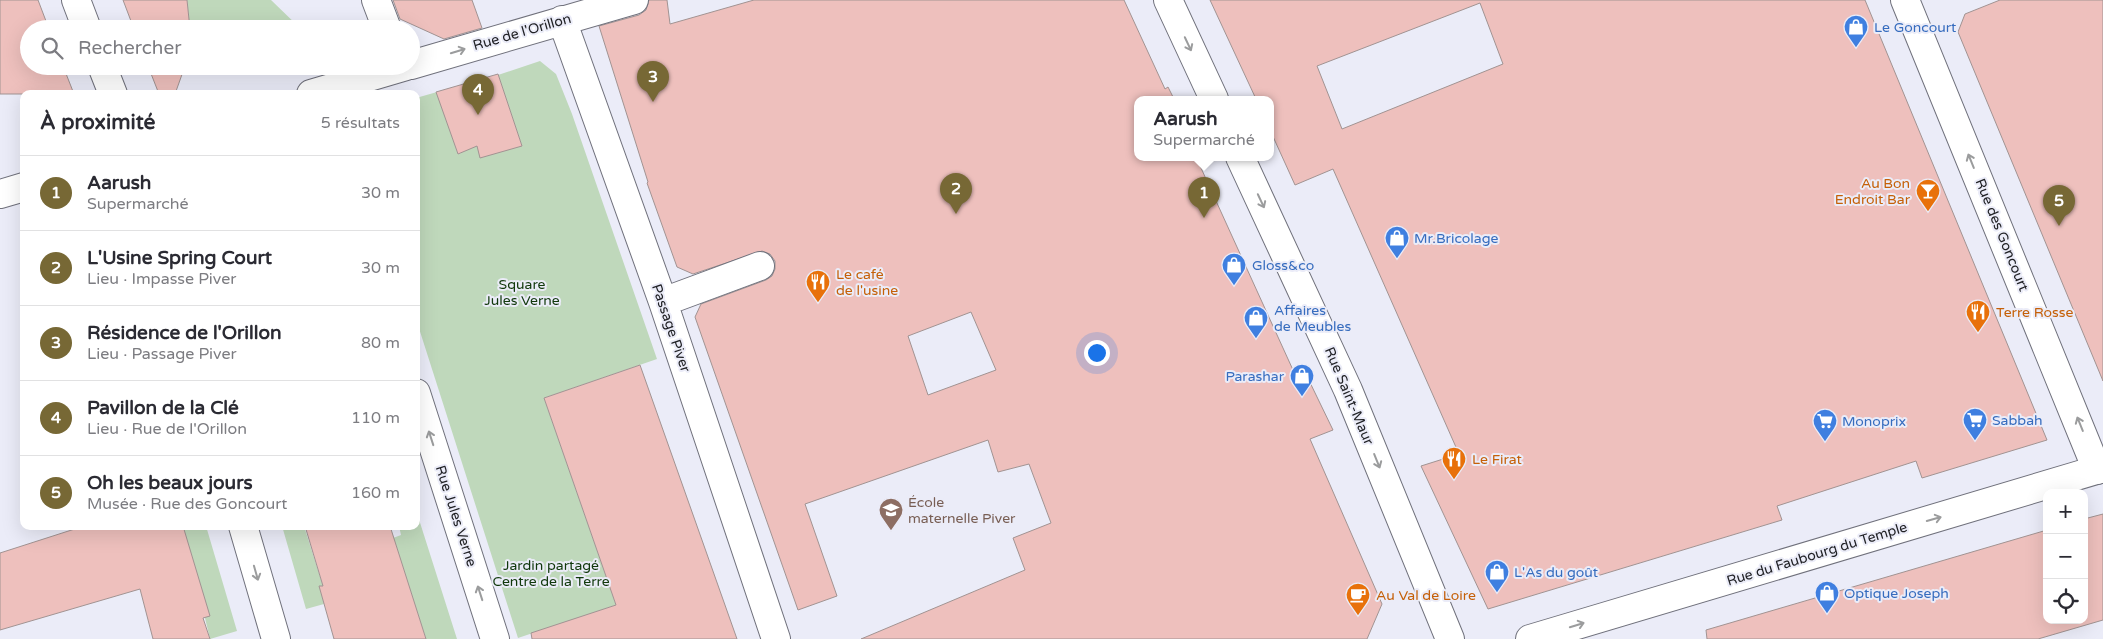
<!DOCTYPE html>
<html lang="fr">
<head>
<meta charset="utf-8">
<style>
	body { margin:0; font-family:"Varela Round",sans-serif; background:#f2f2f3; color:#2b2b33 }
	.controls { position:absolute; right:15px; bottom:15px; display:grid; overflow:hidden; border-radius:10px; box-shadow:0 5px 20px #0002 }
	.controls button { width:45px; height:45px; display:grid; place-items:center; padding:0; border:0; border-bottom:1px solid #e1e1e2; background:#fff; color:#2b2b33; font:25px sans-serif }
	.you { position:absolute; left:1096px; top:352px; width:18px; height:18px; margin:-12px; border:4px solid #fff; border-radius:50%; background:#1a73e8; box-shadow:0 0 0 8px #1a73e833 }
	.badge { display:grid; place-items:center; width:32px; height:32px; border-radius:50%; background:#776835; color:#fff; font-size:16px; font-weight:700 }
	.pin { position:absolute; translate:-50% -41px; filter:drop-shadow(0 1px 2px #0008) }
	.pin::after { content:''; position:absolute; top:26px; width:18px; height:15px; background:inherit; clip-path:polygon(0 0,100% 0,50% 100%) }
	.popup { position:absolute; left:1134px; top:96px; width:140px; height:65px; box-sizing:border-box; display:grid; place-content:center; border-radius:10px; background:#fff; filter:drop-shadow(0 1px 4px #0005); font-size:16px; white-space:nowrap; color:#7c7c81 }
	.popup b { font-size:19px; color:#2b2b33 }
	.popup::after { content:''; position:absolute; left:50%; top:100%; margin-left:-10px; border:10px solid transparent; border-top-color:#fff }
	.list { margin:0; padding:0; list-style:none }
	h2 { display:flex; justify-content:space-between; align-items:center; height:65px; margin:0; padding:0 20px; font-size:21px }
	h2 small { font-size:16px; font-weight:400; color:#7c7c81 }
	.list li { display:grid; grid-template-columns:32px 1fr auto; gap:15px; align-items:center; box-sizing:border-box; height:75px; padding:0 20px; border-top:1px solid #e1e1e2 }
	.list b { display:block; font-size:19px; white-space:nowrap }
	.list p { margin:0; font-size:16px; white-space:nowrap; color:#7c7c81 }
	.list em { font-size:16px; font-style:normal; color:#7c7c81 }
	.icon { flex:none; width:28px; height:28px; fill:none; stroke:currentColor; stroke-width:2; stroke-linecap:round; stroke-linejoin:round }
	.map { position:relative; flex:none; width:2103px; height:639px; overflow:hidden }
	.search { position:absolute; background:#fff; box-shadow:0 5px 20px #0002; left:20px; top:20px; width:400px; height:55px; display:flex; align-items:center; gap:12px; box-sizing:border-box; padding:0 18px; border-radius:28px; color:#7c7c81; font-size:19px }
	.panel { position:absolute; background:#fff; box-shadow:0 5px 20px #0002; left:20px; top:90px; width:400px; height:440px; border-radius:10px }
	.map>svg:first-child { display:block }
</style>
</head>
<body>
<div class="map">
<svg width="2103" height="639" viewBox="0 0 2103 639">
	<rect width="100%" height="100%" fill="#ebecf8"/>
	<!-- green -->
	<path fill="#bfd8bb" d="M187,0H271L301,29H190Z
		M540,61L556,74L572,114L657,359L544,398L616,605L518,638L416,319V98L437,92L458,154L461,153L460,148L479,143L522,146L498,75Z
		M416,510L457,639H426L393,538L401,535L399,526H416Z
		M183,526H206L237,631L210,639Z
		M282,526H304L323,586H320L324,604L306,609Z"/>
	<!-- building -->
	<path fill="#eec0bd" stroke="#a19392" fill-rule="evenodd" d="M0,0H38L49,29H29V66H63L74,94H0Z
		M123,0H187L190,29H134Z
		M393,0H472L482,28L444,39L400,19Z
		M649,0H667L670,24L754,0H1124L1165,89L1168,87L1174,99H1138V157H1196L1293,370L1302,366L1333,430L1310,439L1382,604L1367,639H861L1025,570L1013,538L1051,523L1029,464L998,472L988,440L805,504L837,596L798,610L695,317L701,304L766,280L772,276L775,269V261L770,254L762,251L693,274L677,267L647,183L648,182L599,26L639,15L646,10ZM971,312L996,370L928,395L908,336Z
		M1210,0H1865L2047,440L1922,478L1916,461L1777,506L1782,520L1488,609L1421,466L1459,454L1333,169L1295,185L1270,130V99H1256ZM1480,3L1503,64L1342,129L1317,66Z
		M2000,0H2103V381L1958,32L1965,14Z
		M148,66H185L175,94H159Z
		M498,74L522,146L480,158L477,146L458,154L436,92Z
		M640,365L737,639H532L531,633L616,605L544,398Z
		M2103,514V620L2038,639H1707L1706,630L2047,530V620H2084V519Z
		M84,526H183L210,616L203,618L210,639H153L140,589L0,630V553Z
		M305,526H390L426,639H334L319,586H323Z"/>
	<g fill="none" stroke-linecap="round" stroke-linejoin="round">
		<defs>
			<path id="minor" d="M76,0L87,29
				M376,0L387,29
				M1168,0L1214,99
				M1905,0L2097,470
				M562,20L663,302L776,639
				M411,65L634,0
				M102,66L113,94
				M311,94L406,66
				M1240,157L1348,390L1450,639
				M0,194L24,187
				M663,302L760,266
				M416,393L495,639
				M243,526L276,639"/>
			<path id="tertiary" d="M1530,639L2103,468"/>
		</defs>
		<!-- minor casing -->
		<use href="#minor" stroke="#70717c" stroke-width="30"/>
		<!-- tertiary casing -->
		<use href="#tertiary" stroke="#70717c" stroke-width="30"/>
		<!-- minor -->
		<use href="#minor" stroke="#fff" stroke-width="28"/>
		<!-- tertiary -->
		<use href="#tertiary" stroke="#fff" stroke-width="28"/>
	</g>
	<!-- one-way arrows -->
	<defs><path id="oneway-shaft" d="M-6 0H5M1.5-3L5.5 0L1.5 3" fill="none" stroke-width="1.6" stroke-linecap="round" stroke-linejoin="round" transform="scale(1.25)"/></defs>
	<g stroke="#9b9c9d">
		<use href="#oneway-shaft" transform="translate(1188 44) rotate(65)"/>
		<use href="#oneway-shaft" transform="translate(458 51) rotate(-17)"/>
		<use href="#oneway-shaft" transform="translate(1971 161) rotate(-112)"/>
		<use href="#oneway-shaft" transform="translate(1261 201) rotate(65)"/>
		<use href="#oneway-shaft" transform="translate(2080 424) rotate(-112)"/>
		<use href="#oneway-shaft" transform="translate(431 438) rotate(-108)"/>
		<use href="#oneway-shaft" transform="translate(1377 461) rotate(68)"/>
		<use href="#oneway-shaft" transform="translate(1934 519) rotate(-16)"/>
		<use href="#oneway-shaft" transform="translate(256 573) rotate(74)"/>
		<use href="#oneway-shaft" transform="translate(480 593) rotate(-108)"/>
		<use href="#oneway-shaft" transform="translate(1577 625) rotate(-17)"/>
	</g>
	<!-- icons -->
	<defs>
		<symbol id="shop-pin" viewBox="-11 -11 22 30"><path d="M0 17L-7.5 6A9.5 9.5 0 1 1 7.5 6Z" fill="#3f7fe0" stroke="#ebecf8"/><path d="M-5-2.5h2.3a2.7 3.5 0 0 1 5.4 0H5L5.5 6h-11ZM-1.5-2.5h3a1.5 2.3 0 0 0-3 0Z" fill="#fff"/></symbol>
		<symbol id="bar-pin" viewBox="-11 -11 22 30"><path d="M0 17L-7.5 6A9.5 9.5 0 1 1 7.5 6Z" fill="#e8710a" stroke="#ebecf8"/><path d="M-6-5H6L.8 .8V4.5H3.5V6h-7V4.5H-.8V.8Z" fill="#fff"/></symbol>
		<symbol id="restaurant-pin" viewBox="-11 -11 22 30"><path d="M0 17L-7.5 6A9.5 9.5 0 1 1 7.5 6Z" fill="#e8710a" stroke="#ebecf8"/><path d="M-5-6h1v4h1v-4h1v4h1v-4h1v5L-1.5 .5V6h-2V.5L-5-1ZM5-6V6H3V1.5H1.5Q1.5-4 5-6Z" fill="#fff"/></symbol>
		<symbol id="supermarket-pin" viewBox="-11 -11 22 30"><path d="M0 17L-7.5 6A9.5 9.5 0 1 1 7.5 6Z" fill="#3f7fe0" stroke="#ebecf8"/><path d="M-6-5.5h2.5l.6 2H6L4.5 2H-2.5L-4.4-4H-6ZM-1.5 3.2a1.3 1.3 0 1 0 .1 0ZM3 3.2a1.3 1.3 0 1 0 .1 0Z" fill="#fff"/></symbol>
		<symbol id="school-pin" viewBox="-11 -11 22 30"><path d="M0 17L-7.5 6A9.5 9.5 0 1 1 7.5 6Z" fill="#8d6e63" stroke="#ebecf8"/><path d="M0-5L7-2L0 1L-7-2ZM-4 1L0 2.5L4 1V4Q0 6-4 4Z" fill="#fff"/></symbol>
		<symbol id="cafe-pin" viewBox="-11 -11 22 30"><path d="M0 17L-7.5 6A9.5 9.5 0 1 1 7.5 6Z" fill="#e8710a" stroke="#ebecf8"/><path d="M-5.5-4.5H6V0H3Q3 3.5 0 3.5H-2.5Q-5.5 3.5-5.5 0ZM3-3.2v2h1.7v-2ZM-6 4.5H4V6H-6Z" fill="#fff"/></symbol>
	</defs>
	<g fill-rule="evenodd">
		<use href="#shop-pin" x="1842" y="13" width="28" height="38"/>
		<use href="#bar-pin" x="1914" y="177" width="28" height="38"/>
		<use href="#shop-pin" x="1383" y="224" width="28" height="38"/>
		<use href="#shop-pin" x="1220" y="251" width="28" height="38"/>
		<use href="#restaurant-pin" x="804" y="268" width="28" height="38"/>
		<use href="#restaurant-pin" x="1964" y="298" width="28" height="38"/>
		<use href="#shop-pin" x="1242" y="304" width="28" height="38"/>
		<use href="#shop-pin" x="1288" y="362" width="28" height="38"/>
		<use href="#supermarket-pin" x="1961" y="406" width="28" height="38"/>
		<use href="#supermarket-pin" x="1811" y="407" width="28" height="38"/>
		<use href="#restaurant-pin" x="1440" y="445" width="28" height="38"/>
		<use href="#school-pin" x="877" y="496" width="28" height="38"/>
		<use href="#shop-pin" x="1483" y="558" width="28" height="38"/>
		<use href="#shop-pin" x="1813" y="579" width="28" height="38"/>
		<use href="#cafe-pin" x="1344" y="581" width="28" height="38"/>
	</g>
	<g text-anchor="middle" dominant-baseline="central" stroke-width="4" stroke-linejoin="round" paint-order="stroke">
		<!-- shop labels -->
		<g font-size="14" fill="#366cbe" stroke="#ebecf8" text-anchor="start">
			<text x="1874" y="27">Le Goncourt</text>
			<text x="1414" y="238">Mr.Bricolage</text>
			<text x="1252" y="265">Gloss&amp;co</text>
			<text x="1274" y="310">Affaires<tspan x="1274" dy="16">de Meubles</tspan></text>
			<text x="1284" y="376" text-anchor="end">Parashar</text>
			<text x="1992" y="420">Sabbah</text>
			<text x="1842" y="421">Monoprix</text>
			<text x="1514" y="572">L'As du goût</text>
			<text x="1844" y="593">Optique Joseph</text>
		</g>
		<!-- street labels -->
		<g font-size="14" fill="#212226" stroke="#ebecf8">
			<text transform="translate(522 32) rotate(-16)">Rue de l'Orillon</text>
			<text transform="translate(2002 235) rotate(68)">Rue des Goncourt</text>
			<text transform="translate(671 328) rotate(71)">Passage Piver</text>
			<text transform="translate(1349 396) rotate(67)">Rue Saint-Maur</text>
			<text transform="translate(456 516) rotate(72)">Rue Jules Verne</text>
			<text transform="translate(1817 554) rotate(-17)">Rue du Faubourg du Temple</text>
		</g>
		<!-- food labels -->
		<g font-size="14" fill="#c56008" stroke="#ebecf8" text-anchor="start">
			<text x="1910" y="183" text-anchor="end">Au Bon<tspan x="1910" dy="16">Endroit Bar</tspan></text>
			<text x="836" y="274">Le café<tspan x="836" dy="16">de l'usine</tspan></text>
			<text x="1996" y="312">Terre Rosse</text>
			<text x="1472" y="459">Le Firat</text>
			<text x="1376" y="595">Au Val de Loire</text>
		</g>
		<!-- park labels -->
		<g font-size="14" fill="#10380b" stroke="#ebecf8">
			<text x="522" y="284">Square<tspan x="522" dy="16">Jules Verne</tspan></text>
			<text x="551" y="565">Jardin partagé<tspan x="551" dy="16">Centre de la Terre</tspan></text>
		</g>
		<!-- education labels -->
		<g font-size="14" fill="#785e54" stroke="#ebecf8" text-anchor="start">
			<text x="908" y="502">École<tspan x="908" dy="16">maternelle Piver</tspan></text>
		</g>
	</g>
</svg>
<div class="controls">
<button>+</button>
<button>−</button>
<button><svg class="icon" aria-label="locate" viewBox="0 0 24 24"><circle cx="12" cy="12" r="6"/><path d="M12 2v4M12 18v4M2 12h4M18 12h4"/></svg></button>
</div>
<div class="you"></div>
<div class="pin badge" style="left:1204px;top:218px">1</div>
<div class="popup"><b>Aarush</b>Supermarché</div>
<div class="pin badge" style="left:956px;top:214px">2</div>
<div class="pin badge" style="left:653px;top:102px">3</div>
<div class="pin badge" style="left:478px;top:115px">4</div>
<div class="pin badge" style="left:2059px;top:226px">5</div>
<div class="search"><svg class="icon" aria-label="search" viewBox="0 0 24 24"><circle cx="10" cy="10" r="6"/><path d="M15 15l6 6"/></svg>Rechercher</div>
<section class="panel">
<h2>À proximité<small>5 résultats</small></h2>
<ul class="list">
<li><span class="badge">1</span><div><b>Aarush</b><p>Supermarché</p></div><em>30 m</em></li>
<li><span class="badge">2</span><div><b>L'Usine Spring Court</b><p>Lieu · Impasse Piver</p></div><em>30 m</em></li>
<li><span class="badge">3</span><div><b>Résidence de l'Orillon</b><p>Lieu · Passage Piver</p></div><em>80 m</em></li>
<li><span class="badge">4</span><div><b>Pavillon de la Clé</b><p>Lieu · Rue de l'Orillon</p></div><em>110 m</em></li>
<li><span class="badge">5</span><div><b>Oh les beaux jours</b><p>Musée · Rue des Goncourt</p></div><em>160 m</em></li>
</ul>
</section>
</div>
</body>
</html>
